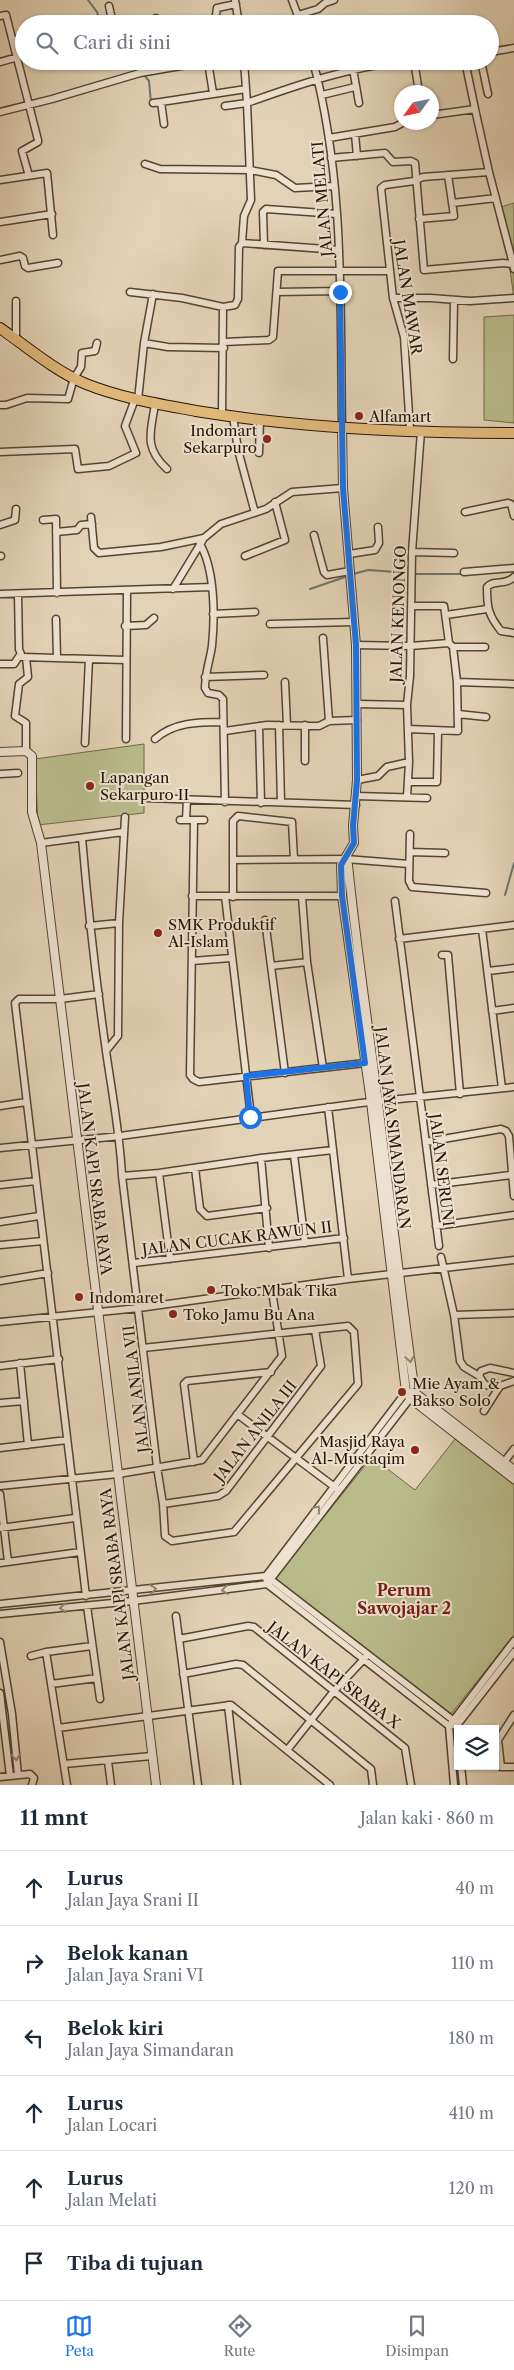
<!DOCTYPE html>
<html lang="id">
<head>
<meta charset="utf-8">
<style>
	body { margin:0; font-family:"Libre Caslon Text",serif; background:#f6f6f7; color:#1f2937 }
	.controls { position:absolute; right:15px; bottom:15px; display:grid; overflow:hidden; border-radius:0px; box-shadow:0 1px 4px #0004 }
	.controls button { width:45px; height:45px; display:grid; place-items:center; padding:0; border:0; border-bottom:1px solid #e0e1e3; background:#fff; color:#1f2937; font:25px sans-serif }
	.compass { position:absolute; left:394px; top:85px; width:45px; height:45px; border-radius:50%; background:#fff; box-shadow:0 1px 4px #0004; rotate:237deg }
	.stop { position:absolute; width:15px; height:15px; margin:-11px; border:4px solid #1a73e8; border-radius:50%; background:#fff }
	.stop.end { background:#1a73e8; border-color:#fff; box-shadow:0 1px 5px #0008 }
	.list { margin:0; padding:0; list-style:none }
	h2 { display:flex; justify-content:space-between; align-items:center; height:65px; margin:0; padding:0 20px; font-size:21px }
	h2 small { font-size:16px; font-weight:400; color:#747a83 }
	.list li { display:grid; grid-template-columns:32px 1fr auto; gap:15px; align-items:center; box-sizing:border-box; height:75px; padding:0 20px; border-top:1px solid #e0e1e3 }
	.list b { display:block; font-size:19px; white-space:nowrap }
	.list p { margin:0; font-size:16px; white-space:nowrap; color:#747a83 }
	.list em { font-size:16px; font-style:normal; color:#747a83 }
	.icon { flex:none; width:28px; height:28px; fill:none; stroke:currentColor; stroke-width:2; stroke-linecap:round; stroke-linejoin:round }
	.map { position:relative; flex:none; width:514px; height:1785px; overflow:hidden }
	.search { position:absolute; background:#fff; box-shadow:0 1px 4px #0004; left:15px; right:15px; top:15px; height:55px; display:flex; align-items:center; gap:12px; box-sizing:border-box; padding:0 18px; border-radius:28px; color:#747a83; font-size:19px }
	.sheet { height:515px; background:#fff }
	nav { display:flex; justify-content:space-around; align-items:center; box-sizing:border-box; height:70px; border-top:1px solid #e0e1e3; background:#fff; font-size:14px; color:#747a83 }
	nav a { display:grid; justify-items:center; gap:2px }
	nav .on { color:#1a73e8 }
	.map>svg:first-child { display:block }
</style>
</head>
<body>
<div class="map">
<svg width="514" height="1785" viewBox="0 0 514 1785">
	<rect width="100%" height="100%" fill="#e3d3b6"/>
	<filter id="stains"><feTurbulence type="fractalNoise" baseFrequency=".004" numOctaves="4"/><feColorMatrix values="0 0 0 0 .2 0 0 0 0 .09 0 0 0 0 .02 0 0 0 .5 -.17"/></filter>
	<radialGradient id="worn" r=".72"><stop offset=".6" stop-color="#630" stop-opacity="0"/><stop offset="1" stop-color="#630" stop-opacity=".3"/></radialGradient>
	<!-- green -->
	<path fill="#b9bb8b" stroke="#706848" d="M514,203V298L501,207Z
		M514,315V423L484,420V317Z
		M144,744V813L38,825L35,759Z
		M455,1439L514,1485V1635L451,1714L274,1579L372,1457L415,1490Z"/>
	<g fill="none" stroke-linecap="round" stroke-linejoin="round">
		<!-- stream -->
		<path stroke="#6a766e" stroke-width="2" d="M88,0L97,12L101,24
			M144,75L149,81L151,103
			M353,574L368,570L410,573
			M414,574H462
			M310,589L348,576
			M505,895L514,863"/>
		<defs>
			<path id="minor" d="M235,0L239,24
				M292,0L301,24
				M109,6L113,24
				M298,15L318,9L325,3L334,0
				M0,16L6,15L38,140V142L22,151L29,176
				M215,21L217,8L236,4
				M145,24L156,18
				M13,41L24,38
				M490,52L514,48
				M140,61L153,70
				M244,61L247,103C300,84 350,67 406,61
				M313,61C345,180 340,305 342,426
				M414,61L419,92
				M465,61L475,109
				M481,61L488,94
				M0,62L18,57
				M208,62L213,93
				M353,69L359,103
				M322,95L355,87
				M153,103L161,102
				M225,106L247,103L251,200L244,216L242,243
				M0,112L52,99L140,73L210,61
				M164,124L161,102L246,89
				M355,134L357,156
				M329,138L395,127L404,122
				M331,158L385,153L393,162L411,161L415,163L424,270L503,263L513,264L514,269
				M145,164L160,169L250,170L276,175L295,188L334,186
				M489,172L513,264
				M0,180L47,173L53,235
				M452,203L496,198
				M419,219L454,216L448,175
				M0,222L52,214
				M264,245L263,212L266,209L337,214
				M0,260L20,256L23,258L25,266L28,268L58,263
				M130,292L182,298L223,307L235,305L238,299L239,247L242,243L339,250
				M277,292L340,291
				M393,298H431L470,301L514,298
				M16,301V339
				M224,342L269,340L273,337L278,271H389
				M144,343L168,347L224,348
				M453,359L454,300
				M138,400L144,343L153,294
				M155,404C151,432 143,447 167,469
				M0,405H6L27,398L68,399L74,378L81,367L82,353L95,351L97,343
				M222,415L223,307
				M233,416L238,450L255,513
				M410,430L404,337L393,298L381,188L385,185L414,181L423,177L489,172L475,109L432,115
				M0,452L75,449L78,469L109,466L136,453L125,426L135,399
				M259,453L260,420
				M465,512L508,503L511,504L514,516
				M91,517L94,548L99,553L161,547L204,538
				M43,520L56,519L57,593
				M0,525L15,520L16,509
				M56,532L77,530L81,525L92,524
				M314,535L324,572L327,575L350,571
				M200,544C215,570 215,616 212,646C210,660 205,673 205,688L208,693L219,695L223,699L225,802
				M412,552L454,553
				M349,554L375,550L379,543L378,527
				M0,556H1
				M245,556L285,540L275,502
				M464,572L514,568
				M514,577C505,586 494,579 487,587C487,607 488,615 501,631L514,633
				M173,589L204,538L221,524L266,509L292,492L343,488
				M0,594L211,587
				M18,594L19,649L22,657L125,660
				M411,606H444L449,643
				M213,614L255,612
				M446,615L487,609
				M56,619L57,657
				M270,624L354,622
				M125,626L146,625L154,618
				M323,638L329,721
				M356,645L410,646L449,643L453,647H485
				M453,647L457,682L514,684
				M0,664H14L20,655
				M205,677L264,675
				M285,682L287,725
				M357,704L407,705
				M458,714L486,717
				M279,725L281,802
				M305,725V761
				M259,726L261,803
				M408,729L458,731L457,682
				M225,731L267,725L319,726L329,721L357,720
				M126,739L127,590
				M155,739C174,722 199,722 223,722
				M85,743L89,659
				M26,751V723L15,716L19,684L28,677L26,657
				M0,774L18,773
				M357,780L378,776L387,767L409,762
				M408,782H437L438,731
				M356,796L427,798
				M407,797L409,762L407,705L410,676L412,552L421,431
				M146,798L356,805
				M180,820H204
				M186,820L187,799
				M194,820L190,1075L193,1079L199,1082L365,1063
				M410,834L409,881L412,887L486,893
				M82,838C88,909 96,980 106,1051C112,1093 120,1134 122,1176L157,1467L163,1504L165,1536L172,1541L234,1532L358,1384L354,1332L348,1326L143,1348
				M41,843L123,832
				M410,852L445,853
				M233,860L346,859L409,864
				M192,896H342
				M225,896L251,1117
				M233,897V821L238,816L292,822L294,859
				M302,897L307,962L323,1068
				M395,901L439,1246
				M265,920L285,1073
				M89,926L119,923
				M482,929L502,1088
				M399,939L514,925
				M442,955H448L460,1094
				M192,961L231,958
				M271,966L307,962
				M488,971L514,968
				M492,1011L514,1008
				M106,1051L118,1036L119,923L125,817
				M0,1106L26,1102
				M328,1107L348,1279
				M426,1142L501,1129L506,1131L509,1136L514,1196
				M0,1148L120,1136L361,1103L514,1087
				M294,1155L305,1243
				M261,1158L269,1248
				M195,1168L200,1209L207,1216L267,1208
				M159,1173L170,1259
				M122,1176L159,1173L261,1158L333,1150
				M0,1185L36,1181
				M431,1185L511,1175
				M0,1222L39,1216
				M436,1226L514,1215
				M0,1245L43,1241
				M441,1257L454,1315L460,1361L464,1367L479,1376L485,1385L500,1386L514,1381
				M134,1263L344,1238
				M0,1281L48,1273
				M454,1315L514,1313
				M0,1322L139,1308L348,1279L514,1260
				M20,1363L28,1445
				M0,1366L59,1359
				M479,1376L481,1371L490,1368L514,1373
				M410,1392H406L266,1576L267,1584L449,1726L458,1724
				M0,1403L24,1401
				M484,1411L500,1386
				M237,1414L336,1488
				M0,1448L67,1440
				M194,1462L184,1384L187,1381L271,1372
				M500,1464L504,1462L514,1449
				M0,1486L118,1474L202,1460L282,1356L272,1291
				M0,1494L8,1562
				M163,1504L218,1496L226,1491L321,1366L315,1330
				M0,1528L75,1518
				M0,1563L80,1552
				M269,1578L458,1724
				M86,1596L15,1003L19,999H60L99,994
				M0,1604L266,1576
				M87,1606L100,1699
				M0,1614L133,1601L267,1584L412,1396
				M176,1616L198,1785
				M179,1639L248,1626L254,1627L405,1748L411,1785
				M0,1642L12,1714L18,1775
				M46,1652L92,1646
				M31,1656L46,1652L67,1785
				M183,1674L236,1664L243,1665L366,1765L371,1769L373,1785
				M51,1684L97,1678
				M0,1693L10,1776
				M228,1705L237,1785
				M514,1715L498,1740L501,1767H514
				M458,1724L514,1652
				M58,1728L231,1705L330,1785
				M288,1749L334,1691L365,1658
				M108,1761L111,1785
				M64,1764L152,1756
				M461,1766L463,1785
				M0,1777L30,1774L34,1778L32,1785
				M454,1785L449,1726L514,1641"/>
			<path id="tertiary" d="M342,426L343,488L356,645L357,780L353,826L354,843L341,865L342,896L371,1102L406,1392L410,1398L514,1479
				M0,752L26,751L32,756V812L41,843L156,1785
				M346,859L348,865C356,945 368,1023 378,1103C390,1200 401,1296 415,1393L514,1470"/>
			<path id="primary" d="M0,328C27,347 55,371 86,384C121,398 159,404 196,411C300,428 408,433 514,433"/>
		</defs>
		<!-- minor casing -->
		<use href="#minor" stroke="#554430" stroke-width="9"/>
		<!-- tertiary casing -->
		<use href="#tertiary" stroke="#554430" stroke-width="10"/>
		<!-- primary casing -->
		<use href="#primary" stroke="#261504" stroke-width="12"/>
		<!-- minor -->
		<use href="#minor" stroke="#ede2d0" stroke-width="6"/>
		<!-- tertiary -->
		<use href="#tertiary" stroke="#ede2d0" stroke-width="8"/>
		<!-- primary -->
		<use href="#primary" stroke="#e2ba7b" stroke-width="10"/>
	</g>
	<!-- one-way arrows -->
	<defs><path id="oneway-chevron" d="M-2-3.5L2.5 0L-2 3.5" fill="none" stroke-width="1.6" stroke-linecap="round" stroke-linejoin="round" transform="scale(1.25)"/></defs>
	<g stroke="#938674">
		<use href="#oneway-chevron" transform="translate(410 1359) rotate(81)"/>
		<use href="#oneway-chevron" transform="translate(317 1509) rotate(-53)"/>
		<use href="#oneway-chevron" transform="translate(153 1589) rotate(-7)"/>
		<use href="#oneway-chevron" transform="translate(225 1590) rotate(173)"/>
		<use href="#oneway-chevron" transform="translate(63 1608) rotate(175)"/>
		<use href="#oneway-chevron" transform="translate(16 1757) rotate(84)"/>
	</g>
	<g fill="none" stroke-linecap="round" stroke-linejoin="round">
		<!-- route -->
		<path stroke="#1a73e8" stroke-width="6" d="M250,1117L246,1076L365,1063L342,896L341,865L354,843L353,826L357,780L356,645L343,488L340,292"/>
	</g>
	<!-- markers -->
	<g fill="#8f2418" stroke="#ede2d0" stroke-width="2">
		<circle cx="359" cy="416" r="5"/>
		<circle cx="267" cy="439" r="5"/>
		<circle cx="90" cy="786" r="5"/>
		<circle cx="158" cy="933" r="5"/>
		<circle cx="211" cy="1290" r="5"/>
		<circle cx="79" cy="1297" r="5"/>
		<circle cx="173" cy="1314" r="5"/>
		<circle cx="402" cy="1392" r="5"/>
		<circle cx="415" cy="1450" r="5"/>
	</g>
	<g text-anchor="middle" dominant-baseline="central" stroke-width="4" stroke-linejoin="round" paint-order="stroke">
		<!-- street labels -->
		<g font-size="15" fill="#261504" stroke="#ede2d0">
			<text transform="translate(322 199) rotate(-95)">JALAN MELATI</text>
			<text transform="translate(408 297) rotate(81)">JALAN MAWAR</text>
			<text transform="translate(398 614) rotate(-88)">JALAN KENONGO</text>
			<text transform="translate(393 1128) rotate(83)">JALAN JAYA SIMANDARAN</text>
			<text transform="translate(442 1170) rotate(83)">JALAN SERUNI</text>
			<text transform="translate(95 1179) rotate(83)">JALAN KAPI SRABA RAYA</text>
			<text transform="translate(237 1238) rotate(-7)">JALAN CUCAK RAWUN II</text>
			<text transform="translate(136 1389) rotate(-97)">JALAN ANILA VII</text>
			<text transform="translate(255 1431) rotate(-52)">JALAN ANILA III</text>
			<text transform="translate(117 1584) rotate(-97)">JALAN KAPI SRABA RAYA</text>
			<text transform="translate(334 1675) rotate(38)">JALAN KAPI SRABA X</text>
		</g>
		<!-- poi labels -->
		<g font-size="15" fill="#261504" stroke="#ede2d0" text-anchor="start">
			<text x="369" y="416">Alfamart</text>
			<text x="257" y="430" text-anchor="end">Indomart<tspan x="257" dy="17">Sekarpuro</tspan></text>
			<text x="100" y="777">Lapangan<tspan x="100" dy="17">Sekarpuro II</tspan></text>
			<text x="168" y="924">SMK Produktif<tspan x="168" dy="17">Al-Islam</tspan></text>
			<text x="221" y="1290">Toko Mbak Tika</text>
			<text x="89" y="1297">Indomaret</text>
			<text x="183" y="1314">Toko Jamu Bu Ana</text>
			<text x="412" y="1383">Mie Ayam &amp;<tspan x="412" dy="17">Bakso Solo</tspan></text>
			<text x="405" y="1441" text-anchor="end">Masjid Raya<tspan x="405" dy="17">Al-Mustaqim</tspan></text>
		</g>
		<!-- neighbourhood labels -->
		<g font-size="16" font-weight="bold" fill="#7a1f14" stroke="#ede2d0">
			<text x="404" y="1590">Perum<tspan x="404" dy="18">Sawojajar 2</tspan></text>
		</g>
	</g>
	<rect width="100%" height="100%" filter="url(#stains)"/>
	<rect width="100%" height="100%" fill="url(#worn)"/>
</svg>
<div class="controls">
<button><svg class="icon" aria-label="layers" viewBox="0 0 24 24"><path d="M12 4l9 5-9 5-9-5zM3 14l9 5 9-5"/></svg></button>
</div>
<svg class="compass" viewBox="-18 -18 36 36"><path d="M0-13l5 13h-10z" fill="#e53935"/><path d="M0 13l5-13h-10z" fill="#747a83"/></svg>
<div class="stop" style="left:250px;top:1117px"></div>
<div class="stop end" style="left:340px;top:292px"></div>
<div class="search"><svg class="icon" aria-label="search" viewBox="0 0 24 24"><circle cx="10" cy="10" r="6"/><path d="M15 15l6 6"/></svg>Cari di sini</div>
</div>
<section class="sheet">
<h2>11 mnt<small>Jalan kaki · 860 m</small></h2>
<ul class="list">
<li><svg class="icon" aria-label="ahead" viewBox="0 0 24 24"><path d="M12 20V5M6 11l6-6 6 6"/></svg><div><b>Lurus</b><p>Jalan Jaya Srani II</p></div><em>40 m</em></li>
<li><svg class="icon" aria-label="right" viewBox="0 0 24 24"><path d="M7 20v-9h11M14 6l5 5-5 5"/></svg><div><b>Belok kanan</b><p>Jalan Jaya Srani VI</p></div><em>110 m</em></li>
<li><svg class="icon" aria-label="left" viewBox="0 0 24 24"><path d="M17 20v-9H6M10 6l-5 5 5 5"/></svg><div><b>Belok kiri</b><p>Jalan Jaya Simandaran</p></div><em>180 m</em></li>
<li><svg class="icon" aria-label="ahead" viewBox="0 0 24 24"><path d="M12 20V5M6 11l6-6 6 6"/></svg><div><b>Lurus</b><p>Jalan Locari</p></div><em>410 m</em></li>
<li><svg class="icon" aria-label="ahead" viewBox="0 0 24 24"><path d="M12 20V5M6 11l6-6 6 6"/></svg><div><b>Lurus</b><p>Jalan Melati</p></div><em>120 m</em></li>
<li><svg class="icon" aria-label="arrive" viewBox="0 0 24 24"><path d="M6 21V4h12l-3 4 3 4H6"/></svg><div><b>Tiba di tujuan</b></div></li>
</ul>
</section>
<nav>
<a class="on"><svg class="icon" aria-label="map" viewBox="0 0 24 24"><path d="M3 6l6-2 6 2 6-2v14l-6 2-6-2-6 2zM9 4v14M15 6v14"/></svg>Peta</a>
<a><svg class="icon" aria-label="directions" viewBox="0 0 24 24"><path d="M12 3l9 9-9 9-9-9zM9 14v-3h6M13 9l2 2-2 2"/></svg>Rute</a>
<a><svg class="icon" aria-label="saved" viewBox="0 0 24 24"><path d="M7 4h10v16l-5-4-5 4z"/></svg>Disimpan</a>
</nav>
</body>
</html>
